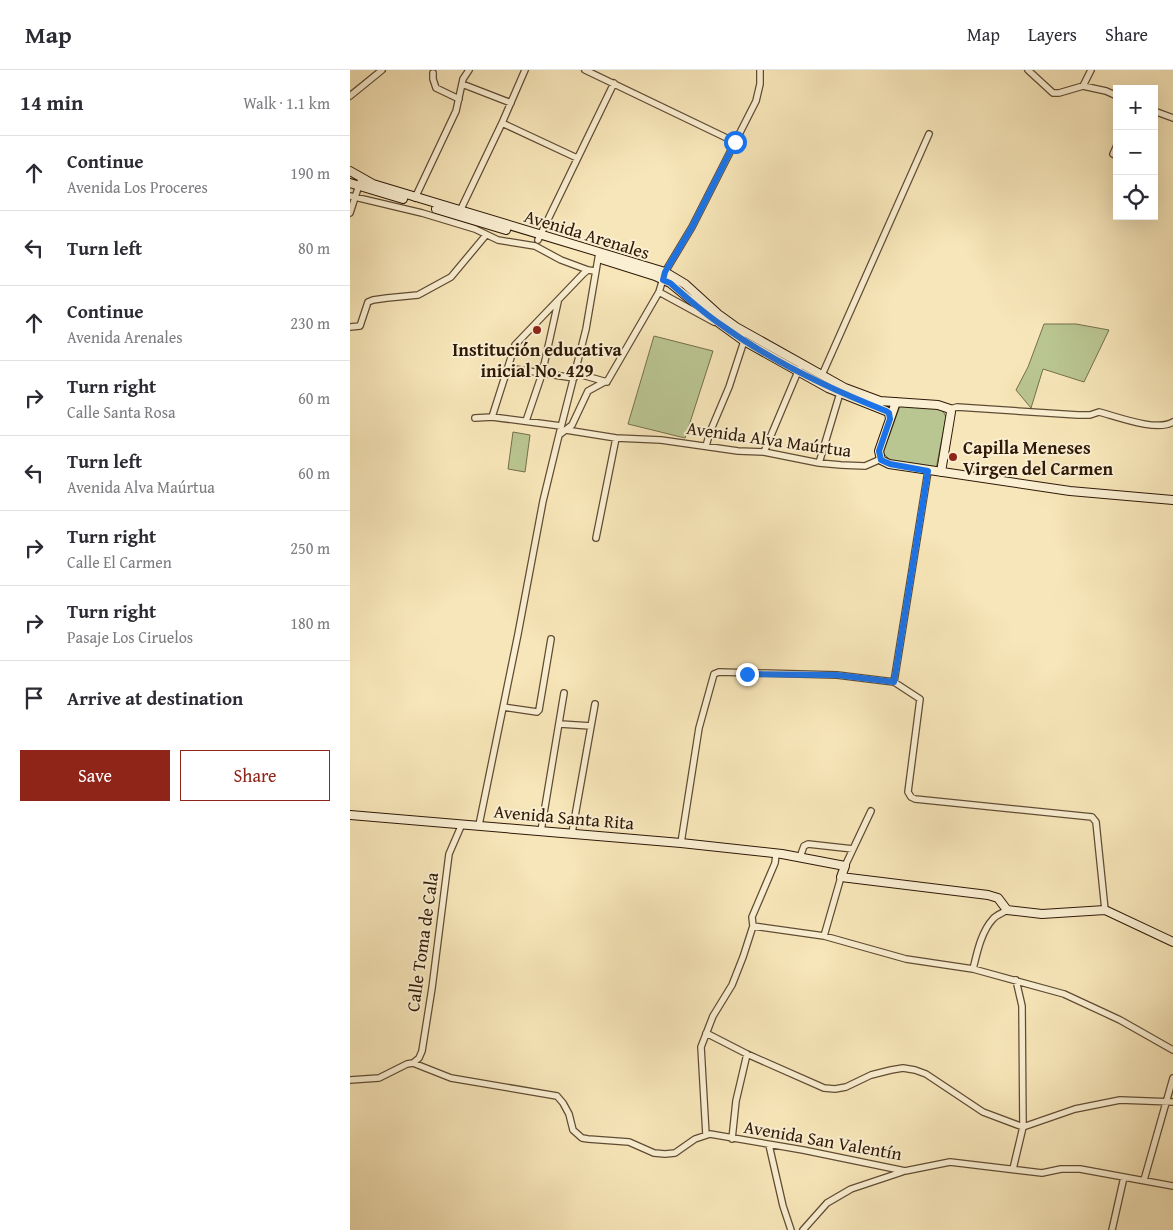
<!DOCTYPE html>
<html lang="en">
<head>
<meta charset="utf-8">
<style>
	body { margin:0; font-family:"Gentium Book Plus",serif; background:#f2f2f3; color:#2b2b33 }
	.controls { position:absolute; right:15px; top:15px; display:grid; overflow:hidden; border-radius:0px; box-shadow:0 5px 20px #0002 }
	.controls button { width:45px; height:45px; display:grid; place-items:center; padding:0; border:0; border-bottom:1px solid #e1e1e2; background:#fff; color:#2b2b33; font:25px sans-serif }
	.stop { position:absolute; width:15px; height:15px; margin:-11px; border:4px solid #1a73e8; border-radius:50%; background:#fff }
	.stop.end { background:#1a73e8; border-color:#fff; box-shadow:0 1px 5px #0008 }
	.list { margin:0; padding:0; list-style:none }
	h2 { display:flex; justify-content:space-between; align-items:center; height:65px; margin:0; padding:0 20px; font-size:21px }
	h2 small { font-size:16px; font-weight:400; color:#7c7c81 }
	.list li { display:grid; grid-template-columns:32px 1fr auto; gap:15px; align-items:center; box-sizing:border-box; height:75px; padding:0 20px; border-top:1px solid #e1e1e2 }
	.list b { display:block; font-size:19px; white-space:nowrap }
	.list p { margin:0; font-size:16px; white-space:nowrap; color:#7c7c81 }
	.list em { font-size:16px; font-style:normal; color:#7c7c81 }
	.actions { display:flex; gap:10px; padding:15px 20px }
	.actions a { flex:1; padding:11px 0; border:1px solid #8f2418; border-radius:0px; text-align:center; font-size:18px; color:#8f2418 }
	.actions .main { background:#8f2418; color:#fff }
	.icon { flex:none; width:28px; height:28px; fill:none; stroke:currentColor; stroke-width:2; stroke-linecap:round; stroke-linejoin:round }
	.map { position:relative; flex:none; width:823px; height:1160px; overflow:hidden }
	header { display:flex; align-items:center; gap:30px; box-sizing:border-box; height:70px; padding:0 25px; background:#fff; border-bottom:1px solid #e1e1e2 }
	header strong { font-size:24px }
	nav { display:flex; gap:28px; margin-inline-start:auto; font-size:18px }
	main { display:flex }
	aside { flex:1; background:#fff }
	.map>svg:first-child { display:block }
</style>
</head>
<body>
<header>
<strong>Map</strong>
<nav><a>Map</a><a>Layers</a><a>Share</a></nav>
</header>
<main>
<aside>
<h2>14 min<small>Walk · 1.1 km</small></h2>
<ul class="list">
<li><svg class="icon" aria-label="ahead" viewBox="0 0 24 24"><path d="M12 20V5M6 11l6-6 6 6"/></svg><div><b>Continue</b><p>Avenida Los Proceres</p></div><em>190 m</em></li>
<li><svg class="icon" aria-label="left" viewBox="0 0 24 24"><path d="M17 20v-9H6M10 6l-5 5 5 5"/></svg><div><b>Turn left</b></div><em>80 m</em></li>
<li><svg class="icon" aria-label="ahead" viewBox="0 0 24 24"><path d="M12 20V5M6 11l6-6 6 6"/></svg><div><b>Continue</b><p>Avenida Arenales</p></div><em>230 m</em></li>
<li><svg class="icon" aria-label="right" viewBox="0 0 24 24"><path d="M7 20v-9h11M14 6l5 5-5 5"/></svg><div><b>Turn right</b><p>Calle Santa Rosa</p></div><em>60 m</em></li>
<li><svg class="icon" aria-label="left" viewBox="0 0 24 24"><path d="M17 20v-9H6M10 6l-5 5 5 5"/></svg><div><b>Turn left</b><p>Avenida Alva Maúrtua</p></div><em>60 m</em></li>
<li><svg class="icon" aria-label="right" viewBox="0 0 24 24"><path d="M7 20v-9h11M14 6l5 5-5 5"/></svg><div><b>Turn right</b><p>Calle El Carmen</p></div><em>250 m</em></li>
<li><svg class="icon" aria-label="right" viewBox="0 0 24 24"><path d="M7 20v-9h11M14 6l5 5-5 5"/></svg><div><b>Turn right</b><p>Pasaje Los Ciruelos</p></div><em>180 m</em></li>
<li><svg class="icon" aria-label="arrive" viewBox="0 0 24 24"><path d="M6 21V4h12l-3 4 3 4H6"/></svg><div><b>Arrive at destination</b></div></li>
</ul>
<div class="actions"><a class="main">Save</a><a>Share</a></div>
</aside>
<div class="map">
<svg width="823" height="1160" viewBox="0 0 823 1160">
	<rect width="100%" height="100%" fill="#f7e6b9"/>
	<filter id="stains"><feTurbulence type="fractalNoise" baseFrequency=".004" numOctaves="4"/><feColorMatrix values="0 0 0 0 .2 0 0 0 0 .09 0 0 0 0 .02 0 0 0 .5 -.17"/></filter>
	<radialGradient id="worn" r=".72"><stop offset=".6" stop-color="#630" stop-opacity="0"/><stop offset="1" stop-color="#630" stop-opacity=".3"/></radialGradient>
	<!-- green -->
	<path fill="#bac691" stroke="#746f4c" d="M694,254H726L759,260L734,312L693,299L681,338L666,320L678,297Z
		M304,266L363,281L335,368L278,354Z
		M550,336L592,339L596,347L586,399L540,390L533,383Z
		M163,362L180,365L175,402L158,399Z"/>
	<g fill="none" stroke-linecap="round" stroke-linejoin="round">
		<defs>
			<path id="street" d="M235,0L385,72
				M678,0L703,23H709L733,16L756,21L767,26
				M83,3V9L86,18L109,29
				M112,14L161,33
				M733,16L741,0
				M0,26L32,0
				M804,41L823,48
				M152,53L227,88
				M763,84L767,75
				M0,126L72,143L125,159L148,170L185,176L211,190L238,200
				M65,128L106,41L113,9L119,0
				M110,141L152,53L175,0
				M0,143L10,112
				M188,170L264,13
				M309,222L364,252
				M0,257L10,256L18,232L23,230L37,228L68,225L101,207L136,165
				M158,298L224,308
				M225,303L257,312
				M472,305L579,64
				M600,339L607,337L728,345H740L749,342C768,347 807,362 823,352
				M142,347L165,275L233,204L238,200L245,201
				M125,348L142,347L211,356
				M176,351L192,304L208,232
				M216,360L266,368L311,370L388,381L414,382L469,393L491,395L515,396L531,389
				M209,365L236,259L249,183
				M356,376L360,362L379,317L394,271
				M414,382L449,299
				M469,393L490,323
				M246,468L266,368
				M544,612L578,401
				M153,637L187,642L189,640L201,569
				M210,654L241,656
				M129,755L168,564L193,431L209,365L222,355L238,321L258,310L309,222L315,202L342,157L406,31L410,14V0
				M191,761L214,623
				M222,763L245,634
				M331,773L349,658L364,604L369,602L487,605L544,612L570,629L558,722L561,727L565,729L742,747L746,752L755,840
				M450,787L454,776L458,774L503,779
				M495,796L521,741
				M403,856L474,866L556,889L623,899L714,924L770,950L823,980
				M474,866L491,807
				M623,899C627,883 631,862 643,849C646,845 653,843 657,840
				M356,963L397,984L474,1018L485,1019L496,1017L521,1005L541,1000L553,998L565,1000L576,1004L633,1042L673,1057L725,1039L770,1030L823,1032
				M63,993L69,988L72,981L82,918L99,784L112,754
				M0,1010L29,1008L57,994L63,993L101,1008L207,1026L213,1033L219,1044L223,1060L232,1068L238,1069L279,1072L304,1083L315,1084L325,1083L345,1069L360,1064L453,1080L555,1101L600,1092L692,1103L711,1099H730L823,1116
				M356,1065L351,977L363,946L382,915L393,887L403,856L402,847L425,793L426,784
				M382,1069L386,1031L397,984
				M419,1075L433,1136L441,1160
				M663,1099L673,1057L672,936L666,910
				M794,1110L823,1008
				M453,1160L477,1133L501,1119L552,1102
				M762,1160L774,1107"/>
			<path id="secondary" d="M0,101L23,114L315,202L335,214L368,244L386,257L495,318L530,331L588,335L600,339L601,342L591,402
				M0,113L53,129
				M86,139L156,160
				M251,189L305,206L320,213L369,253L394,271L478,318L536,341L539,343L540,349
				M546,332L529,381L531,390L539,394L720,421L823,430
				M0,745L331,773L432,784L495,796L491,807L638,825L648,828L657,840L692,844L755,840L823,872"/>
		</defs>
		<!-- street casing -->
		<use href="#street" stroke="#604c34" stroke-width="8"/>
		<!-- secondary casing -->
		<use href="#secondary" stroke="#2e1807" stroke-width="10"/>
		<!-- street -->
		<use href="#street" stroke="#faefd2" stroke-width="5.5"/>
		<!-- secondary -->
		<use href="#secondary" stroke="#faefd2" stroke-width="8"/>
	</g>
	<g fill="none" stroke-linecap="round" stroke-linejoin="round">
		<!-- route -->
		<path stroke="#1a73e8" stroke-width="6" d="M385,72L342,157L315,202L313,210L320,213C336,227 352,242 370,254C421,291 477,318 536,341L539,343L540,349L529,381L531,390L540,394L578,401L544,612L487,605L397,604"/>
	</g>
	<!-- markers -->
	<g fill="#8f2418" stroke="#faefd2" stroke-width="2">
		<circle cx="187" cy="260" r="5"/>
		<circle cx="603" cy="387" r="5"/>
	</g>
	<g text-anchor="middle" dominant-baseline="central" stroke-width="4" stroke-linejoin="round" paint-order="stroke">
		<!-- street labels -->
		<g font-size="18" fill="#2e1807" stroke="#faefd2">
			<text transform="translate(237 164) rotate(17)">Avenida Arenales</text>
			<text transform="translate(419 369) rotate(8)">Avenida Alva Maúrtua</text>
			<text transform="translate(214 747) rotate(5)">Avenida Santa Rita</text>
			<text transform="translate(72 872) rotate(-82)">Calle Toma de Cala</text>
			<text transform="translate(473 1070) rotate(10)">Avenida San Valentín</text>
		</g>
		<!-- poi labels -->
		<g font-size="18" font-weight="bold" fill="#2e1807" stroke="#faefd2">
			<text x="187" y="279">Institución educativa<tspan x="187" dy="21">inicial No. 429</tspan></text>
			<text x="613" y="377" text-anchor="start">Capilla Meneses<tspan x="613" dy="21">Virgen del Carmen</tspan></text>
		</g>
	</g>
	<rect width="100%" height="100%" filter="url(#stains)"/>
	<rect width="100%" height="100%" fill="url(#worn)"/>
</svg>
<div class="controls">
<button>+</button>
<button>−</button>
<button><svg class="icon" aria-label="locate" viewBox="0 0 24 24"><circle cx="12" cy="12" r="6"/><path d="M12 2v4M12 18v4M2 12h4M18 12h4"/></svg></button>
</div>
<div class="stop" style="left:385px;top:72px"></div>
<div class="stop end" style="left:397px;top:604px"></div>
</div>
</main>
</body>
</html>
